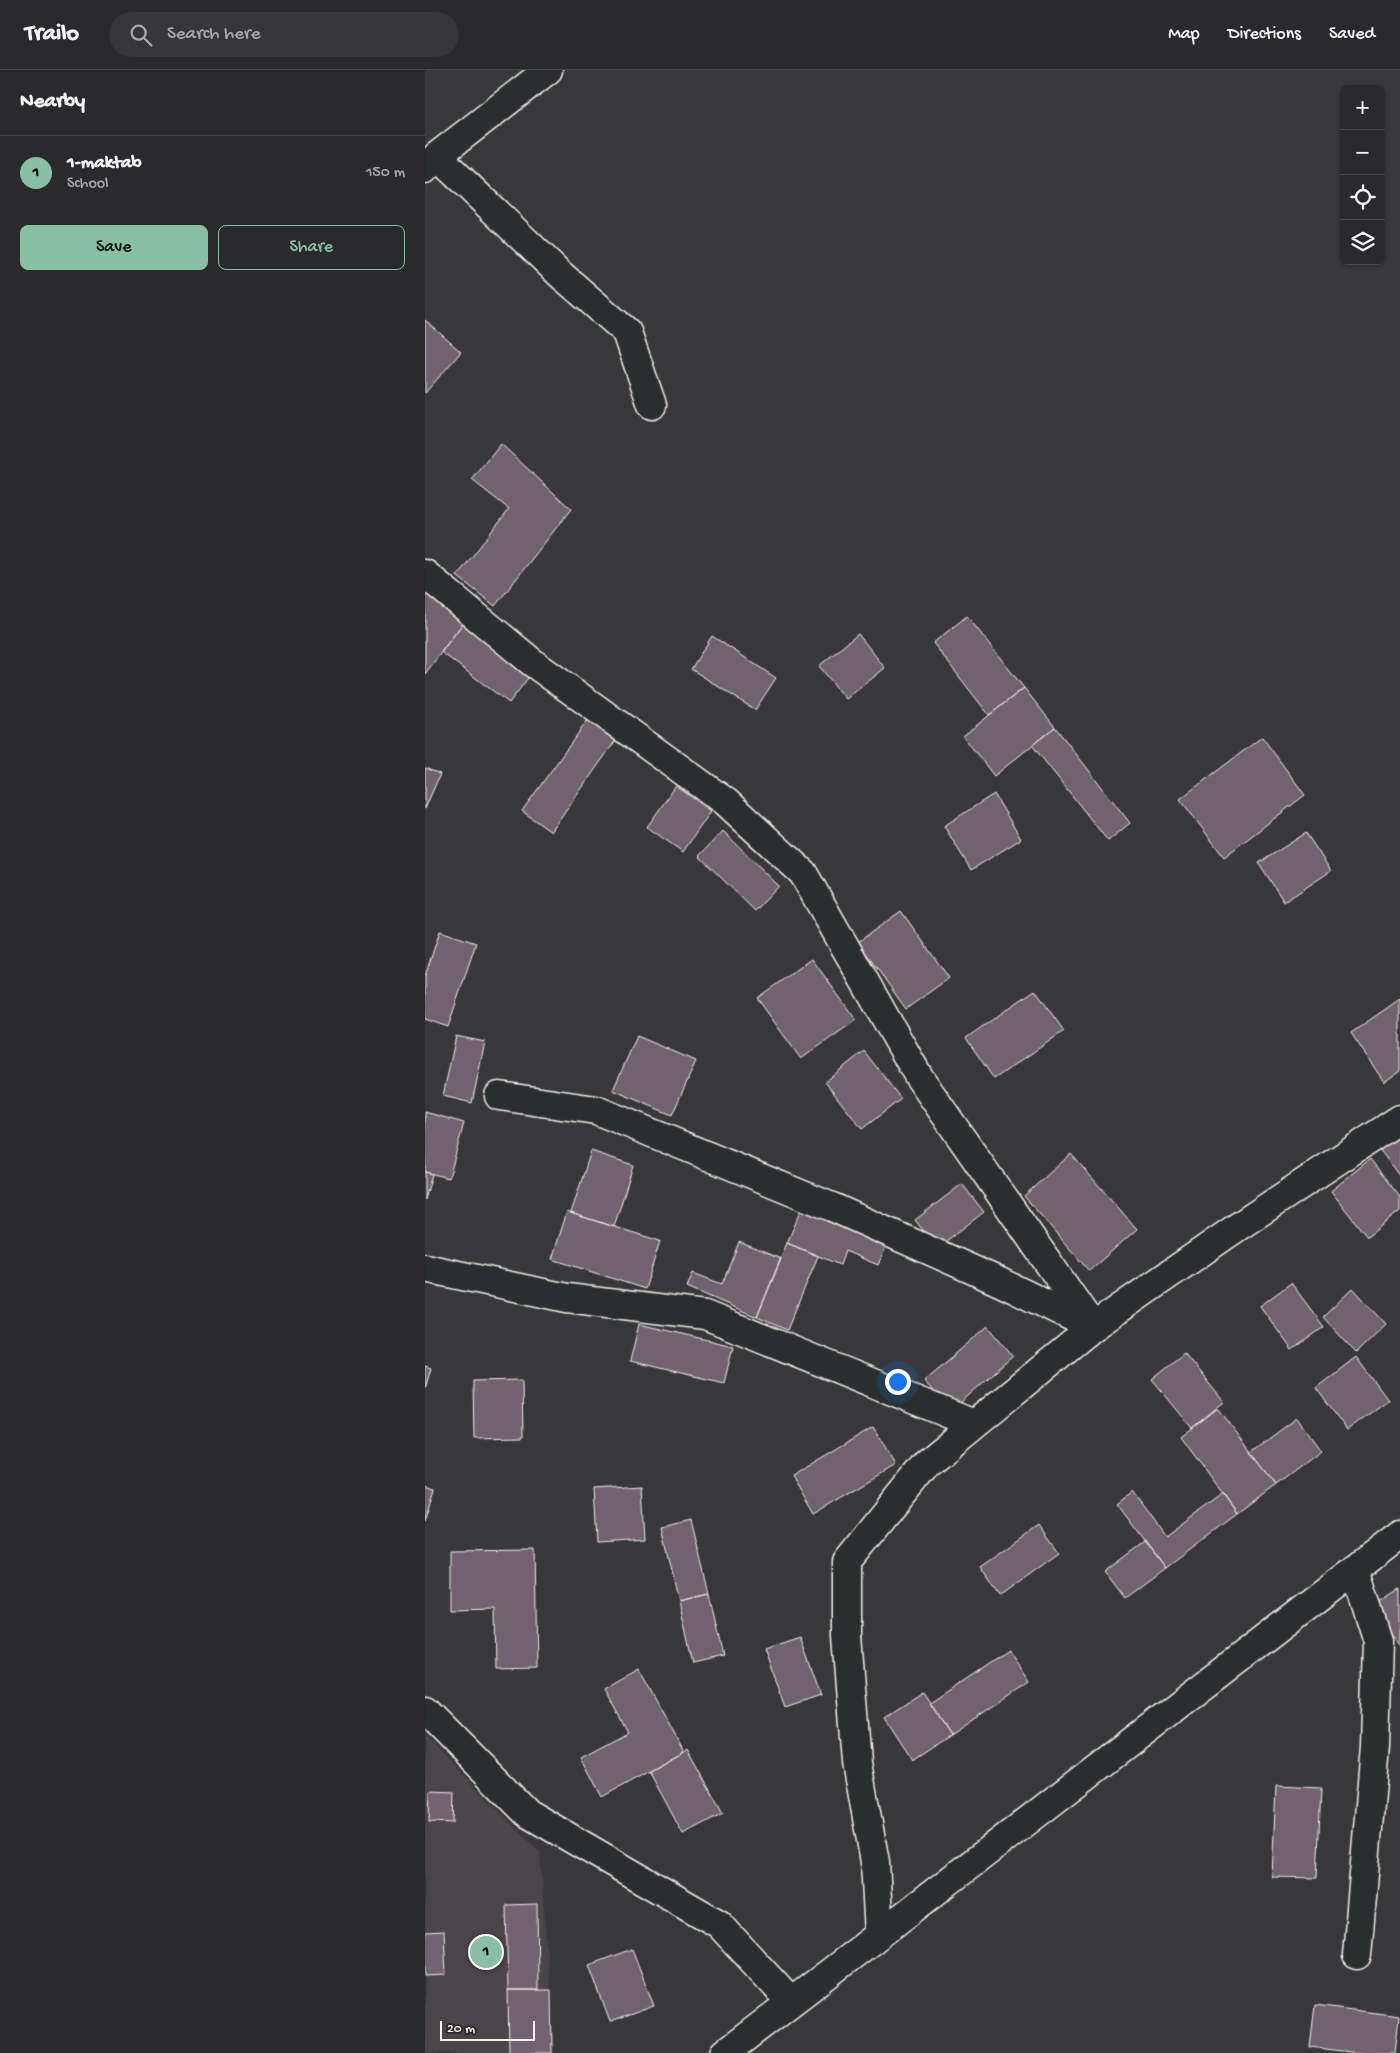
<!DOCTYPE html>
<html lang="en">
<head>
<meta charset="utf-8">
<style>
	body { margin:0; font-family:"Gochi Hand",sans-serif; background:#363638; color:#f1f3f6 }
	.controls { position:absolute; right:15px; top:15px; display:grid; overflow:hidden; border-radius:8px; box-shadow:0 1px 4px #0004 }
	.controls button { width:45px; height:45px; display:grid; place-items:center; padding:0; border:0; border-bottom:1px solid #464648; background:#2a2a2c; color:#f1f3f6; font:25px sans-serif }
	.scale { position:absolute; left:15px; bottom:12px; width:95px; box-sizing:border-box; padding-left:5px; border:2px solid #f4f1e8; border-top:0; font-size:14px; line-height:18px; white-space:nowrap; color:#f4f1e8; -webkit-text-stroke:4px #2a2d2e; paint-order:stroke }
	.you { position:absolute; left:472px; top:1311px; width:18px; height:18px; margin:-12px; border:4px solid #fff; border-radius:50%; background:#1a73e8; box-shadow:0 0 0 8px #1a73e833 }
	.badge { display:grid; place-items:center; width:32px; height:32px; border-radius:50%; background:#8abfa5; color:#111; font-size:16px; font-weight:700 }
	.pin { position:absolute; translate:-50% -50%; border:2px solid #fff; box-shadow:0 1px 5px #0006 }
	.list { margin:0; padding:0; list-style:none }
	h2 { display:flex; justify-content:space-between; align-items:center; height:65px; margin:0; padding:0 20px; font-size:21px }
	h2 small { font-size:16px; font-weight:400; color:#a5a7a9 }
	.list li { display:grid; grid-template-columns:32px 1fr auto; gap:15px; align-items:center; box-sizing:border-box; height:75px; padding:0 20px; border-top:1px solid #464648 }
	.list b { display:block; font-size:19px; white-space:nowrap }
	.list p { margin:0; font-size:16px; white-space:nowrap; color:#a5a7a9 }
	.list em { font-size:16px; font-style:normal; color:#a5a7a9 }
	.actions { display:flex; gap:10px; padding:15px 20px }
	.actions a { flex:1; padding:11px 0; border:1px solid #8abfa5; border-radius:8px; text-align:center; font-size:18px; color:#8abfa5 }
	.actions .main { background:#8abfa5; color:#111 }
	.icon { flex:none; width:28px; height:28px; fill:none; stroke:currentColor; stroke-width:2; stroke-linecap:round; stroke-linejoin:round }
	.map { position:relative; flex:none; width:975px; height:1983px; overflow:hidden }
	header { display:flex; align-items:center; gap:30px; box-sizing:border-box; height:70px; padding:0 25px; background:#2a2a2c; border-bottom:1px solid #464648 }
	header strong { font-size:24px }
	nav { display:flex; gap:28px; margin-inline-start:auto; font-size:18px }
	.search { width:350px; height:45px; background:#363638; display:flex; align-items:center; gap:12px; box-sizing:border-box; padding:0 18px; border-radius:28px; color:#a5a7a9; font-size:19px }
	main { display:flex }
	aside { flex:1; background:#2a2a2c }
	.map>svg:first-child { display:block }
</style>
</head>
<body>
<header>
<strong>Trailo</strong>
<div class="search"><svg class="icon" aria-label="search" viewBox="0 0 24 24"><circle cx="10" cy="10" r="6"/><path d="M15 15l6 6"/></svg>Search here</div>
<nav><a>Map</a><a>Directions</a><a>Saved</a></nav>
</header>
<main>
<aside>
<h2>Nearby<small></small></h2>
<ul class="list">
<li><span class="badge">1</span><div><b>1-maktab</b><p>School</p></div><em>150 m</em></li>
</ul>
<div class="actions"><a class="main">Save</a><a>Share</a></div>
</aside>
<div class="map">
<svg width="975" height="1983" viewBox="0 0 975 1983">
	<rect width="100%" height="100%" fill="#38383b"/>
	<filter id="ink" filterUnits="userSpaceOnUse"><feTurbulence type="fractalNoise" baseFrequency=".02" numOctaves="2"/><feDisplacementMap in="SourceGraphic" scale="10" xChannelSelector="R" yChannelSelector="G"/><feConvolveMatrix kernelMatrix="1 2 1 2 8 2 1 2 1" color-interpolation-filters="sRGB"/></filter>
	<g filter="url(#ink)">
		<!-- built -->
		<path fill="#49454a" d="M0,1666L115,1782L129,1983H0Z"/>
		<!-- building -->
		<path fill="#70626e" stroke="#f4f1e8" d="M0,250L36,282L0,323Z
			M76,374L146,439L70,536L32,506L84,439L47,410Z
			M0,519L41,549L0,604Z
			M542,546L599,618L564,645L508,573Z
			M41,549L109,600L84,633L16,582Z
			M433,564L460,598L421,629L394,596Z
			M287,566L351,608L330,640L266,599Z
			M599,618L630,657L569,706L538,666Z
			M165,647L193,667L126,762L97,741Z
			M630,657L705,753L683,771L607,675Z
			M837,667L880,725L799,787L755,729Z
			M0,698L15,704L0,739Z
			M251,716L286,741L258,782L222,757Z
			M569,724L596,769L546,800L519,756Z
			M298,761L354,816L330,841L274,786Z
			M881,763L906,801L859,832L834,793Z
			M476,841L524,908L481,939L433,872Z
			M15,861L51,873L23,957L0,949V906Z
			M387,889L431,950L376,989L332,928Z
			M610,920L639,961L569,1009L541,968Z
			M975,929V1001L959,1012L926,963Z
			M31,966L60,972L47,1033L18,1026Z
			M212,966L271,991L247,1045L188,1020Z
			M439,981L476,1029L437,1059L400,1012Z
			M0,1042L39,1053L24,1108L0,1102Z
			M975,1065V1107L955,1080Z
			M166,1081L208,1095L189,1157L146,1143Z
			M646,1084L712,1159L664,1201L599,1126Z
			M945,1089L975,1127V1141L942,1167L906,1121Z
			M0,1102L7,1104L0,1130Z
			M537,1114L559,1142L512,1178L490,1150Z
			M378,1136L463,1172L453,1195L420,1181L415,1195L362,1173Z
			M142,1142L235,1171L220,1219L127,1189Z
			M314,1172L356,1189L332,1247L262,1217L268,1203L297,1214Z
			M362,1173L393,1186L362,1260L332,1247Z
			M866,1213L899,1257L867,1280L835,1236Z
			M928,1218L961,1254L931,1283L898,1247Z
			M214,1254L308,1276L299,1313L205,1291Z
			M563,1256L588,1286L526,1341L499,1311Z
			M759,1283L799,1332L767,1358L727,1309Z
			M931,1287L963,1330L922,1360L891,1318Z
			M0,1296L6,1298L0,1319Z
			M97,1310L98,1367L49,1368L48,1311Z
			M793,1338L851,1415L812,1444L756,1367Z
			M872,1348L896,1381L851,1415L826,1382Z
			M448,1357L471,1395L388,1444L366,1406Z
			M0,1415L10,1418L0,1451Z
			M217,1416L220,1469L172,1472L169,1419Z
			M707,1422L740,1467L798,1424L812,1444L740,1498L692,1434Z
			M266,1450L284,1524L254,1531L237,1457Z
			M614,1455L634,1483L575,1526L555,1497Z
			M720,1472L740,1498L700,1528L680,1502Z
			M110,1480L112,1598L71,1599L70,1539L25,1540V1481Z
			M975,1519V1577L949,1536Z
			M284,1524L298,1586L268,1593L254,1531Z
			M375,1567L396,1625L360,1637L339,1579Z
			M583,1580L604,1612L525,1665L504,1633Z
			M214,1599L259,1682L177,1727L156,1687L203,1662L179,1619Z
			M497,1622L525,1665L487,1690L459,1647Z
			M263,1680L298,1743L258,1764L224,1701Z
			M851,1716L896,1718L892,1808L847,1807Z
			M5,1721L29,1722L28,1753L4,1752Z
			M112,1834L113,1920H83L81,1835Z
			M19,1861L21,1905L0,1906V1862Z
			M207,1879L229,1936L185,1952L164,1895Z
			M83,1920H126L127,1983H84Z
			M890,1935L974,1946L970,1983H933L885,1977Z"/>
		<g fill="none" stroke-linecap="round" stroke-linejoin="round">
			<defs>
				<path id="street" d="M12,86L135,204L202,262L227,335
					M0,99L12,86L123,0
					M0,504L108,593L301,732L378,803L494,1007L668,1257L575,1212L407,1137L171,1040L74,1026
					M0,1198L142,1228L280,1245L549,1354
					M930,1499L953,1571L950,1677L932,1885
					M0,1640L102,1743L294,1854L366,1932
					M454,1865L450,1792L432,1693L422,1566V1492L502,1393L668,1257L811,1158L975,1049
					M300,1983L975,1465"/>
			</defs>
			<!-- street casing -->
			<use href="#street" stroke="#f4f1e8" stroke-width="31"/>
			<!-- street -->
			<use href="#street" stroke="#2a2d2e" stroke-width="28"/>
		</g>
	</g>
</svg>
<div class="controls">
<button>+</button>
<button>−</button>
<button><svg class="icon" aria-label="locate" viewBox="0 0 24 24"><circle cx="12" cy="12" r="6"/><path d="M12 2v4M12 18v4M2 12h4M18 12h4"/></svg></button>
<button><svg class="icon" aria-label="layers" viewBox="0 0 24 24"><path d="M12 4l9 5-9 5-9-5zM3 14l9 5 9-5"/></svg></button>
</div>
<div class="scale">20 m</div>
<div class="you"></div>
<div class="pin badge" style="left:61px;top:1882px">1</div>
</div>
</main>
</body>
</html>
